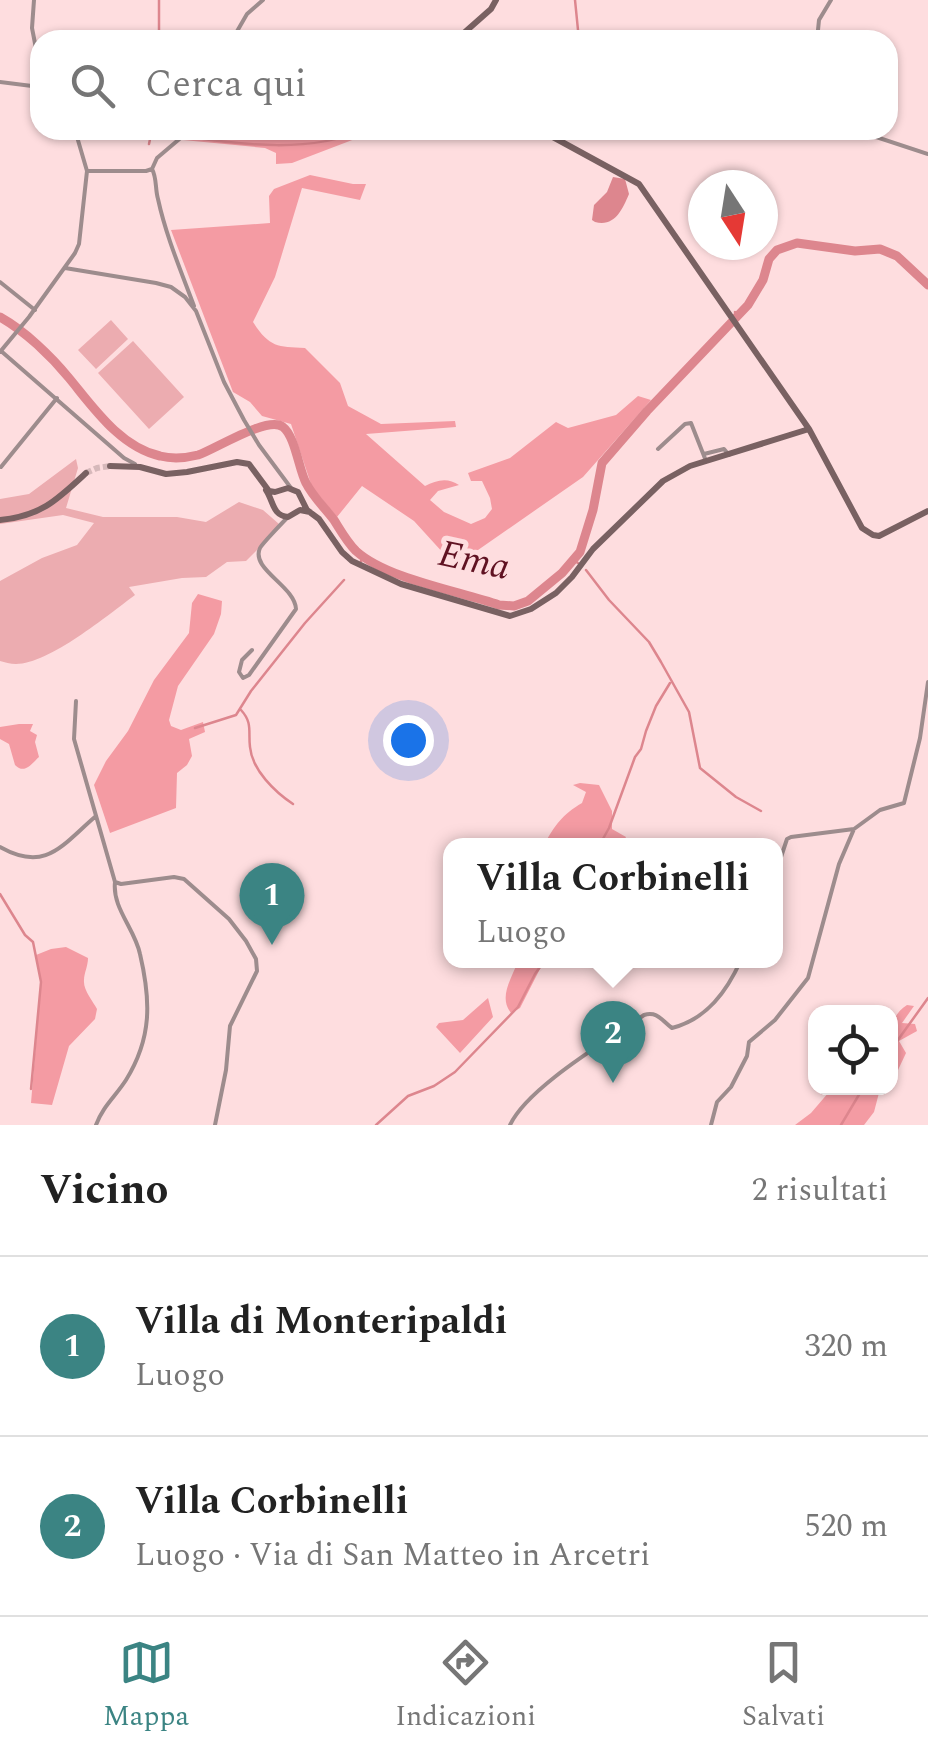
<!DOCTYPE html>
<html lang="it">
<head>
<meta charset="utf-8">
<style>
	body { margin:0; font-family:Spectral,serif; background:#f6f6f6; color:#222 }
	.controls { position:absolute; right:30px; bottom:30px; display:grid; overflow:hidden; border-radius:20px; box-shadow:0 2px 8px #0004 }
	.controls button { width:90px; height:90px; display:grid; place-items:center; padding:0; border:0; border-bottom:2px solid #e0e0e0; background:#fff; color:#222; font:50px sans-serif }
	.compass { position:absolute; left:688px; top:170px; width:90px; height:90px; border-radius:50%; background:#fff; box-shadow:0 2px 8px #0004; rotate:168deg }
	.you { position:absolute; left:408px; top:740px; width:35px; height:35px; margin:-25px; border:8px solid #fff; border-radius:50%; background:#1a73e8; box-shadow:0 0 0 15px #1a73e833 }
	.badge { display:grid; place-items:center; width:65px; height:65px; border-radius:50%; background:#3b8483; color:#fff; font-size:32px; font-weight:700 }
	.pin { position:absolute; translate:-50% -82px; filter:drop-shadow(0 2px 5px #0008) }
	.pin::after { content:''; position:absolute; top:52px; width:35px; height:30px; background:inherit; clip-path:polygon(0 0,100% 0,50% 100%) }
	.popup { position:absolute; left:443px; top:838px; width:340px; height:130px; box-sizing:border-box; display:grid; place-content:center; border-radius:20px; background:#fff; filter:drop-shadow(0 2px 8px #0005); font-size:32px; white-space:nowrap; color:#767676 }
	.popup b { font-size:38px; color:#222 }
	.popup::after { content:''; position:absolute; left:50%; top:100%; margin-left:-20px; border:20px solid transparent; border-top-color:#fff }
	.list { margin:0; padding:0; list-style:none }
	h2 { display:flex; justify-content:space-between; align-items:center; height:130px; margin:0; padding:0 40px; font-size:42px }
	h2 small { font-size:32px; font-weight:400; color:#767676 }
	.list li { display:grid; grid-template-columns:65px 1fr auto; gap:30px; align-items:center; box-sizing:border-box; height:180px; padding:0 40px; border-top:2px solid #e0e0e0 }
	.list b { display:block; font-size:38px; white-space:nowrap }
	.list p { margin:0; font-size:32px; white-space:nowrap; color:#767676 }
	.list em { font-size:32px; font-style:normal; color:#767676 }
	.icon { flex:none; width:55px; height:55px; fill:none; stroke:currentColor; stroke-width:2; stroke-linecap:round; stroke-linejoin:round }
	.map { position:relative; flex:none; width:928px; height:1125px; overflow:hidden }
	.search { position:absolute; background:#fff; box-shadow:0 2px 8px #0004; left:30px; right:30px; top:30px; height:110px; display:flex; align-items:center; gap:25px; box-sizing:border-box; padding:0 35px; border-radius:30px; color:#767676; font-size:38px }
	.sheet { height:490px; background:#fff }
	nav { display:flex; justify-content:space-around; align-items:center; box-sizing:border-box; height:140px; border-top:2px solid #e0e0e0; background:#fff; font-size:28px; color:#767676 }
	nav a { display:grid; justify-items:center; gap:5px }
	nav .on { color:#3b8483 }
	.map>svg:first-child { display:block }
</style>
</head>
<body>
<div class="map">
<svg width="928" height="1125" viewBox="0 0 928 1125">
	<rect width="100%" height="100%" fill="#fedddf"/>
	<!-- green -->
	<path fill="#ecacb0" d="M111,320L128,339L96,369L78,350Z
		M133,341L184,397L149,429L98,373Z
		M76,459L78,468L66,508L103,517H177L206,522L239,502L263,510L279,524L277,530L246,561L227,562L206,577L182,578L129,587L135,595C108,615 49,664 16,664C10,664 5,662 0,661V581L42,558L77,545L94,523L63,515L0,524V499L29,494Z"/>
	<!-- forest -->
	<path fill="#f49ba3" d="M305,130H369L368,134L292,163L276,164V153L265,148L183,140L191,132L243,140L302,138Z
		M310,175L353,184H366L360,200L302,188L275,277L253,322C269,347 277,347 305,348L340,383L348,406L381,424L455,421L456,427L366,434L425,486C436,480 448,477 459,485L438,491L430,500L444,512L471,524L485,518L492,509L490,498L482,481H471L468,473L510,458L556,422L568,428L616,415L638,396L651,400L583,477L455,566L414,521L362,486L337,517L312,487L291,424L262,416L250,402L233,392L171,230L270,223L269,196L274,189Z
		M198,594L222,601L221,614L214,634L178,686L169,720L171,726L181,730L203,722L205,732L189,739L192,756L187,765L177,773L176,808L110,833L94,785L106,761L128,731L154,680L189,633L192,603Z
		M19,724H33L30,731L37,735L35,742L39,757C32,763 25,775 15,765L9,744L0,739V727Z
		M580,783L599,785L612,811V829L626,837L622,845L609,840L604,845H544C554,826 563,814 582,803L586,792L573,785Z
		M66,947L88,958C88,966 84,973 84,980C83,990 93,1001 97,1009L95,1019L69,1046L52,1105L31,1103L41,982L36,955L51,949Z
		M518,961H544L520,1008L511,1013C498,997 512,978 518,961Z
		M488,998L493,1017L460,1053L436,1027L439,1023L463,1020Z
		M907,1005L914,1006L902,1023L915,1024L917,1031L899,1041L906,1053L891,1085C890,1059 882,1020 907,1005Z
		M839,1088H884L880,1089L874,1112L864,1125H795L811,1113L829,1092L836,1091Z"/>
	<!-- water -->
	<path fill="#dd868e" d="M613,177L625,179L629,194C622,210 615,227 595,222L592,220L594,205L607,192Z"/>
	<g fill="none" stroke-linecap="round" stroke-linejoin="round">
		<!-- stream -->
		<path stroke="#dd868e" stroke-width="2.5" d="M159,0V40
			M575,0L579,40
			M190,137C241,145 314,153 361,130
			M149,144L152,130
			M735,312L738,316
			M573,560L578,563
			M361,561L364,557
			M586,570L609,600L649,642L661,662L689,712L700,768L736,797L761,811
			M241,710C253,723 248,732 250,747C252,770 275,792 293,804
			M195,728L236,715L251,691L305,623L344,580
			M599,846L609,828L635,757L641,749L646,731L656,706L670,683
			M0,894L25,935L33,942L41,982L31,1089
			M890,1051L928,998
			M376,1125L408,1096L434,1086L455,1072L518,1007L535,974L545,960
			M841,1125L863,1088"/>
		<!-- river -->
		<path stroke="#dd868e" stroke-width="9" d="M0,317C25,331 51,356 69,378C93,407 120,447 160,456C172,459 186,458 198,455C214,450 268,415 283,427C295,436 299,470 306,483C313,497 325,508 334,520C341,531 347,542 356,551C387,579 459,591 499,605L514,606L528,601L562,573L580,552L593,510L602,463L647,411L748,305L763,280L769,259L777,250L797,243L855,251L880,249L897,256L928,285"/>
		<!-- secondary-tunnel -->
		<path stroke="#d6b8ba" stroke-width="6" stroke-dasharray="6 3" stroke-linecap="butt" d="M86,473L97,468L110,466"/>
		<!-- street -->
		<path stroke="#9d8c8d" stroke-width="4" d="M34,0L32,28L40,69
			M232,40L247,14L263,0
			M817,40L819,20L831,0
			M0,82L40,87
			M855,130L928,154
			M152,169C157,178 155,189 158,199C166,236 181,271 194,306
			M87,171H146L152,169L157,158L190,130
			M65,268L156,283L171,287L185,297L196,311L224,382L244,420L259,445L291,488
			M0,282L35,310
			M1,351L124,458L135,464
			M0,352L29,317L75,253L79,244L87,171L75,130
			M658,449L685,424L691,423L706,461
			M704,454L724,449L729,455
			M1,467L57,398
			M252,650L242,660L239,672L243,678L249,675L296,609C295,586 250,569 260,548C262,544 283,522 288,517
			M76,701L74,739L115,882L121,884L174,877L184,879L229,919L246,941L256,959L257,971L230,1026L226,1070L215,1125
			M0,847C46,873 62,845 96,816
			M776,872L787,839L791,837L854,829
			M96,1125C103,1106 115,1097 126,1080C152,1038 151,1001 140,954C135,929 112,908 115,882
			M510,1125C528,1087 607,1041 644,1015C658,1011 662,1021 672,1028C707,1019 727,991 741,960
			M711,1125L717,1102L731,1087L747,1056L749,1042L775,1020L808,978L839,864L854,829L880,810L904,803L920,738L928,682"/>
		<!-- secondary -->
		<path stroke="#796162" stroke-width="6" d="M456,40L491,9L496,0
			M540,130L639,184L809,429L862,528L873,535L879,536L928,511
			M110,466L140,467L166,474L187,472L237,462L249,464L269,491L275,492L288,488L298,492L307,510L319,519L342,552L352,561L401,584L510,616L531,609L556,593L572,577L593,549L663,481L690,466L809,429
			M266,490C274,502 272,515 288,517L300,510L310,512
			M0,520C41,516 57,500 86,473"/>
	</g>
	<g text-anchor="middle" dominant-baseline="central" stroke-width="10" stroke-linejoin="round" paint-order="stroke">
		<!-- water labels -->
		<g font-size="38" font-style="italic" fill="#601222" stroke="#fedddf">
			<text transform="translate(474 561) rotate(12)">Ema</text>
		</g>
	</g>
</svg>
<div class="controls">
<button><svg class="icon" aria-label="locate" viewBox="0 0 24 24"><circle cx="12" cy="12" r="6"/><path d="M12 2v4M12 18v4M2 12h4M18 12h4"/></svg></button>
</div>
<svg class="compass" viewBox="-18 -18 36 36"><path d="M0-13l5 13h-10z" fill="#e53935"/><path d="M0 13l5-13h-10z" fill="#767676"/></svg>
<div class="you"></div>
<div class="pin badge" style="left:272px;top:945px">1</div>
<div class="pin badge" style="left:613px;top:1083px">2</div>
<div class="popup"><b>Villa Corbinelli</b>Luogo</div>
<div class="search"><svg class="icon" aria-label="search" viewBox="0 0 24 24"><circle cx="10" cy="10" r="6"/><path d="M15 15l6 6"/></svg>Cerca qui</div>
</div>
<section class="sheet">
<h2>Vicino<small>2 risultati</small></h2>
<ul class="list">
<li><span class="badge">1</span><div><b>Villa di Monteripaldi</b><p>Luogo</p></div><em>320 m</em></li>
<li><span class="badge">2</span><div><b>Villa Corbinelli</b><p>Luogo · Via di San Matteo in Arcetri</p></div><em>520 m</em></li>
</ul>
</section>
<nav>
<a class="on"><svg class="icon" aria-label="map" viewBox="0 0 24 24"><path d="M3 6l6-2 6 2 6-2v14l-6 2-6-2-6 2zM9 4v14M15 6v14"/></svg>Mappa</a>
<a><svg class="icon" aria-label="directions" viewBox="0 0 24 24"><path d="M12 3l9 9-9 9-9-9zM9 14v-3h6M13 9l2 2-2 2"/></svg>Indicazioni</a>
<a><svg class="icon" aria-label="saved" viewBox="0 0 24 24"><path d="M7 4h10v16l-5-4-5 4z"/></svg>Salvati</a>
</nav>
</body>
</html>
